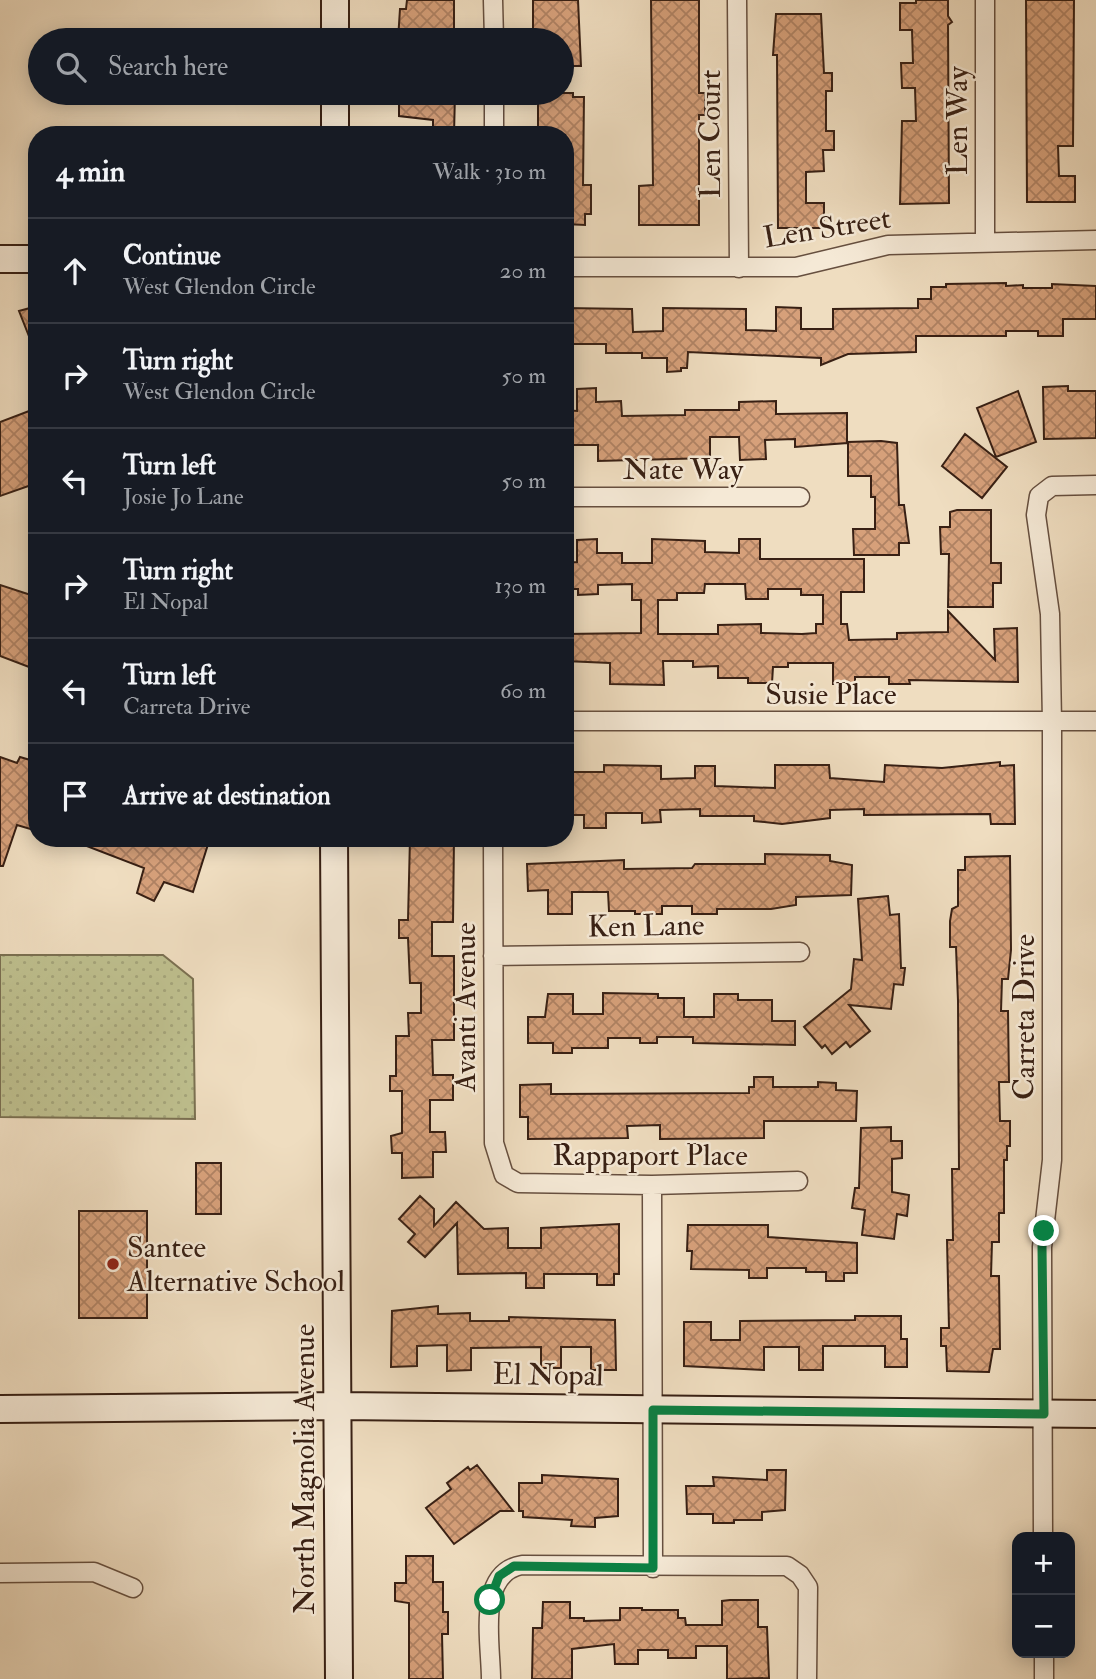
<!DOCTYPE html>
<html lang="en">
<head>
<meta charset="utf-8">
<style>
	body { margin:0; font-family:"IM FELL Double Pica",serif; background:#20242c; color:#f1f3f6 }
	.controls { position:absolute; right:21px; bottom:21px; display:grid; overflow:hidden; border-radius:14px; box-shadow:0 4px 18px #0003 }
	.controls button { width:63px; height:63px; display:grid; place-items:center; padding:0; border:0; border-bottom:2px solid #363941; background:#171b24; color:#f1f3f6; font:35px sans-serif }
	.stop { position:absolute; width:21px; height:21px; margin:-16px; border:5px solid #0b8043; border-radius:50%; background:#fff }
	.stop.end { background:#0b8043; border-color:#fff; box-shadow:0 2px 7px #0008 }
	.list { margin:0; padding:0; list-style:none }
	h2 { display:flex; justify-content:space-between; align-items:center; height:91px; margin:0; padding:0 28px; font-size:30px }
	h2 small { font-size:23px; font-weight:400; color:#9ea1a6 }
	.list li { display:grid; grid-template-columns:46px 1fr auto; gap:21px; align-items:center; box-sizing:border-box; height:105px; padding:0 28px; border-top:2px solid #363941 }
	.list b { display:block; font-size:26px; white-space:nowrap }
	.list p { margin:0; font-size:23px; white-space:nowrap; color:#9ea1a6 }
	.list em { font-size:23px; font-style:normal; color:#9ea1a6 }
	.icon { flex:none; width:38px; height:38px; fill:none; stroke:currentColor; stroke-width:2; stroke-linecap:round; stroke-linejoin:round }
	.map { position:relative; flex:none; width:1096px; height:1679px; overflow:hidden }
	.search { position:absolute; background:#171b24; box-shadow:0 4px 18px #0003; left:28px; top:28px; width:546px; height:77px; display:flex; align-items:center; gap:18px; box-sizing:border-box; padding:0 24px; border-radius:38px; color:#9ea1a6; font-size:26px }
	.panel { position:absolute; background:#171b24; box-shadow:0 4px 18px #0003; left:28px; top:126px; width:546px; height:721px; border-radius:28px }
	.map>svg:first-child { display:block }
</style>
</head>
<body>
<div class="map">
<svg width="1096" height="1679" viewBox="0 0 1096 1679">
	<defs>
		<pattern id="green-dots" width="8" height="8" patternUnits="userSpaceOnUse" patternTransform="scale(1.75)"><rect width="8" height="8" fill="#bebf8e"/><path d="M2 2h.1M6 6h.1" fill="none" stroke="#a4a47a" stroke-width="1.8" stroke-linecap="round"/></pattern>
		<pattern id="building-cross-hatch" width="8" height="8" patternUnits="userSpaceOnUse" patternTransform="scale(1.75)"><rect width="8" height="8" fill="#d6a07a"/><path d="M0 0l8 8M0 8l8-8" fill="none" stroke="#af8263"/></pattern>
	</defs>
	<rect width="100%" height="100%" fill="#efddc0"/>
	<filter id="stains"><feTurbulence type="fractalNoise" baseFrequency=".00286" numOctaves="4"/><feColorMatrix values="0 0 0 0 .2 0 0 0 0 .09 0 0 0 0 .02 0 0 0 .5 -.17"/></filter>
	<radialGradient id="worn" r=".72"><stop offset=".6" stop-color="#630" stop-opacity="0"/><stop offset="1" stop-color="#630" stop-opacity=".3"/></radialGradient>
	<!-- green -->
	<path fill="url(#green-dots)" stroke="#7b7051" stroke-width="2" d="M0,955H163L193,979L195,1119L0,1117Z"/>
	<!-- building -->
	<path fill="url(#building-cross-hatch)" stroke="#382014" stroke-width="2" fill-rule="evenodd" d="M407,0H454V40H398L400,9H406Z
		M533,0H578L581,66H562V40H533Z
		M651,0H699V93H705V115H699V225H639V186L653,185Z
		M916,0H948V16L952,22L948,25L949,203L900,204L902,121H916L915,88H902L901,63H913L912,30H900V3H916Z
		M1026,0H1074L1073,146H1058L1059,176H1075V202H1027Z
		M776,14H821L824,73H832V91H826V131H834V150H823L824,171L806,172V203H824V228H778L777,55H773Z
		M399,93H455L454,135H433V120L399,116Z
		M538,93H573V97H584L583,185H591V214H585V225L565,224V135H538Z
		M1006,283V286L1023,285V288H1052V284L1096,286V319H1063V336H1038V331H1006V336H916V352L848,354L821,365V358L688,352L687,368H681V371L667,372V358H642V353H606V344H565V308L632,309L633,332L663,331V308L746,309V330L776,331V307L801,308V329H833V309L918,308V299H931V287H946V284Z
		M37,306V354H36L19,311Z
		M1068,386V391H1096V438L1044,439L1043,387Z
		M596,388V402L621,401L622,416L685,415V410H739V402L776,401V414L847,413V443L795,447V439L765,440L766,459L740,460L739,437H710V458L598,461V445H565V410L577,411V389Z
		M1018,391L1036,442L996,457L977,408Z
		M37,408V483L0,496V422Z
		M965,434L1007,467L982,498L942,466Z
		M881,441L897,443L899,505H904L909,543H899V555H854L853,529H875V497H871V476H848V442Z
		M957,510H991V563H1001V583H993V607H948L949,554H941L940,527H950V512Z
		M597,539V553H622V563H652V539L705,541V552L739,553V539H760V559H864V592H841V624H847L849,640L897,639V633L948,632V611L995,660L994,629L1017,628L1018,682L909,680L910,684H889V677H855V684H833V663H788V667H773L772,683H748V678H718V666L693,667V661H663L664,685L610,684V663L565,661V634L641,633V600H632V584L598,585V594L578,595V589H565V563L577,562V540ZM705,584H745L746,599H768V589H801V595H823V624H816V633L802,634L761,633V624L718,625V634H658V600H677V593H704Z
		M0,585L37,597V670L0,656Z
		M0,757L17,763L20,757L37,762V831L17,825L3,866H0Z
		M1000,762V766L1014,765L1015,824H991L990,814L864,815V809L830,810V818L782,824L754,821V816H700V809L660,810L661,822L642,823V813H606V828H584V815H565V772H604V765L661,766V779L695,778V766H715V786L775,788V765H829L830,778L884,782L885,765L942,768Z
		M66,838H210L193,892L164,882L154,901L137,893L144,868Z
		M410,838H454L453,922H432V956H454V1040H432L433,1075H453V1100H430V1132H445L446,1152H433V1177L402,1178V1153H392L391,1136L402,1133V1091H390V1076H396V1036H409L408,1013H421V983H410L408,938H399V920H408Z
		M765,854L830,855V861L852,865L851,895L796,897V905L771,909H717V914H692V906H662V914H635V911H609L608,892H572V914H548V890L528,891L527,864L624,860V869L692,868L695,864H765Z
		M1010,856L1011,950L1008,979H1002L1001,1011H1008L1009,1082H999L1000,1121H1010V1146H1007V1160H1004V1213H999V1242H992L991,1276H999L1000,1349H993L989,1372L947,1371L946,1346H941V1328H949L947,1240H953L952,1169H959L958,1001L956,947H950V921L952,909L958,906V870H965V857Z
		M888,896L890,915L899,914L901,968H905L903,985L894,984L891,1009L849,1005L870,1031L850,1047L846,1042L832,1054L825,1045L822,1048L804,1027L851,989L854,959L862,960L858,899Z
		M603,993L658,994V998H684V1017H714V994H738V1000H772V1021H795V1045L693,1043V1037H657V1043H640V1038H608V1048H572V1053H553V1043H528V1017H545L548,994H573V1014H603Z
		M754,1077H773V1087H818V1082L836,1083V1090L857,1091L856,1121H764V1138L660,1139V1125L627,1126L628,1138L528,1139V1117H520V1085L551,1084V1094H554L749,1093V1087H754Z
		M891,1127V1141H902V1158L892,1159V1192L909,1195L907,1216L897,1214L894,1239L862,1235L865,1210L852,1208L855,1188H859L861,1128Z
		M196,1163H221V1214H196Z
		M420,1196L434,1209V1226L456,1202L484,1229L508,1228V1248H541V1228L619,1224V1274H614V1285H597V1274H544V1288H526V1273L458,1274L457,1223L425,1257L408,1242L415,1234L399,1219Z
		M79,1211H147V1318H79Z
		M688,1225H768V1237L857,1243V1273H844V1281H826V1272H806V1268H767V1278H749V1270L691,1269L692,1251H687Z
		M438,1306V1314L470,1313V1321H509V1317L615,1320L616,1370H591V1347H561V1368H541V1347L471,1348V1370L447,1371V1345L417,1346V1366L391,1367L392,1311Z
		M855,1316H901V1339H907V1367H885V1346H823V1370H799V1347H764V1370L684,1366V1322H711V1340H740V1321L855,1320Z
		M477,1465L513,1511H500L454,1544L426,1508L451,1489L447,1483L468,1467L470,1470Z
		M767,1470H786L785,1510L762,1512V1520H734V1523H713V1514H687L686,1486H714L713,1477L767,1480Z
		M542,1475L618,1479V1516L595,1518V1527L571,1526L572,1520L523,1517V1511H519V1483H542Z
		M406,1556H433V1582H443V1612H448V1634H442L443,1679H409V1603L395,1601V1583H406Z
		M730,1600H758V1627H767L769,1678L727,1679V1646H696V1658H668V1650H638V1664H615L614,1644L572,1649V1679H532L533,1628H542L543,1602H570V1618H584V1621L620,1620V1608H642V1610H678V1618H685L686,1625H722V1601Z"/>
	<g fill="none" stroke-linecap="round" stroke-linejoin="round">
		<defs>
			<path id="street" d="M493,0L494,40
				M737,0L739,268
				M985,0V241
				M494,93V135
				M565,267H796L888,245L1096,240
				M565,497H800
				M565,721H1096
				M493,838L494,1143L504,1175L518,1183L652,1185L798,1181
				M493,956L800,952
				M652,1185L653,1568
				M1043,1537L1042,1247L1052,1160V722L1050,614L1036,515L1039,496L1052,486L1096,485
				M0,1573L94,1572L133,1588
				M1044,1653V1679
				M491,1679C491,1643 476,1573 522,1565L787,1566L800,1575L808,1587L807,1679"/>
			<path id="secondary" d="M335,0V40
				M335,93V135
				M0,259H37
				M334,838L339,1679
				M0,1409L339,1406L1096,1414"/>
		</defs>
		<!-- street casing -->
		<use href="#street" stroke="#664f3f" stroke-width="21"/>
		<!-- secondary casing -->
		<use href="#secondary" stroke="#382014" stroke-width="30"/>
		<!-- street -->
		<use href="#street" stroke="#f5e9d6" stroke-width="18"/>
		<!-- secondary -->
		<use href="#secondary" stroke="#f5e9d6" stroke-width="26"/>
	</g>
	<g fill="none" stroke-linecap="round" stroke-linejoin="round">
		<!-- route -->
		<path stroke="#0b8043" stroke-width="9" d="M490,1600L499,1576L514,1566L653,1568V1410L1044,1414L1042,1247L1044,1231"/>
	</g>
	<!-- markers -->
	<circle fill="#8f2418" stroke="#f5e9d6" stroke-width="2.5" cx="113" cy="1264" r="7"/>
	<g text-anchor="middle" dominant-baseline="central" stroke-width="5" stroke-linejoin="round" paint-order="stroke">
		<!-- street labels -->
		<g font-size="30" fill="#382014" stroke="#f5e9d6">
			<text transform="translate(957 121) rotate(-90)">Len Way</text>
			<text transform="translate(710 134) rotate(-90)">Len Court</text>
			<text transform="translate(827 228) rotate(-9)">Len Street</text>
			<text x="683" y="469">Nate Way</text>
			<text x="831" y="694">Susie Place</text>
			<text transform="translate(646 926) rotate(-1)">Ken Lane</text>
			<text transform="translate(465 1007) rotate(-90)">Avanti Avenue</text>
			<text transform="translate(1024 1017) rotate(-90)">Carreta Drive</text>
			<text x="650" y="1155">Rappaport Place</text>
			<text transform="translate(548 1375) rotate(1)">El Nopal</text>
			<text transform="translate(304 1469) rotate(-90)">North Magnolia Avenue</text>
		</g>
		<!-- poi labels -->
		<g font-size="30" fill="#382014" stroke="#f5e9d6" text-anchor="start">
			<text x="127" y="1247">Santee<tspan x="127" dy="34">Alternative School</tspan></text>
		</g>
	</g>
	<rect width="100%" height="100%" filter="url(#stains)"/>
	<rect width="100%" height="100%" fill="url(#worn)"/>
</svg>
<div class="controls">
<button>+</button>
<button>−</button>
</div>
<div class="stop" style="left:490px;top:1600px"></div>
<div class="stop end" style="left:1044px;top:1231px"></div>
<div class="search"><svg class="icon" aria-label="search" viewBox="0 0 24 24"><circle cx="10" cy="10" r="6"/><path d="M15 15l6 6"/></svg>Search here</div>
<section class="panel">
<h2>4 min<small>Walk · 310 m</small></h2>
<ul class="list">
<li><svg class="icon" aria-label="ahead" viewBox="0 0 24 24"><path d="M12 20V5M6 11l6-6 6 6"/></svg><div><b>Continue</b><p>West Glendon Circle</p></div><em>20 m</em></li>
<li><svg class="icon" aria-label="right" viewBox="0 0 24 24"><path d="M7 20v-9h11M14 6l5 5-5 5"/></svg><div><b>Turn right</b><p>West Glendon Circle</p></div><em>50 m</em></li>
<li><svg class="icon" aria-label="left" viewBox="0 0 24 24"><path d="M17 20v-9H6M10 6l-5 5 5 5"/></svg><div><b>Turn left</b><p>Josie Jo Lane</p></div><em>50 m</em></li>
<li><svg class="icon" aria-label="right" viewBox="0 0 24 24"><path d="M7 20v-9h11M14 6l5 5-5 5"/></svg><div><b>Turn right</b><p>El Nopal</p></div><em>130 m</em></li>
<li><svg class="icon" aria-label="left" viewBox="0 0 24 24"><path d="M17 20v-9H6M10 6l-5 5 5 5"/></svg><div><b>Turn left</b><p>Carreta Drive</p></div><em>60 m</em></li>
<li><svg class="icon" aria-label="arrive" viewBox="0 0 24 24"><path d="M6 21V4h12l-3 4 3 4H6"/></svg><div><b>Arrive at destination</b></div></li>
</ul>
</section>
</div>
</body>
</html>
